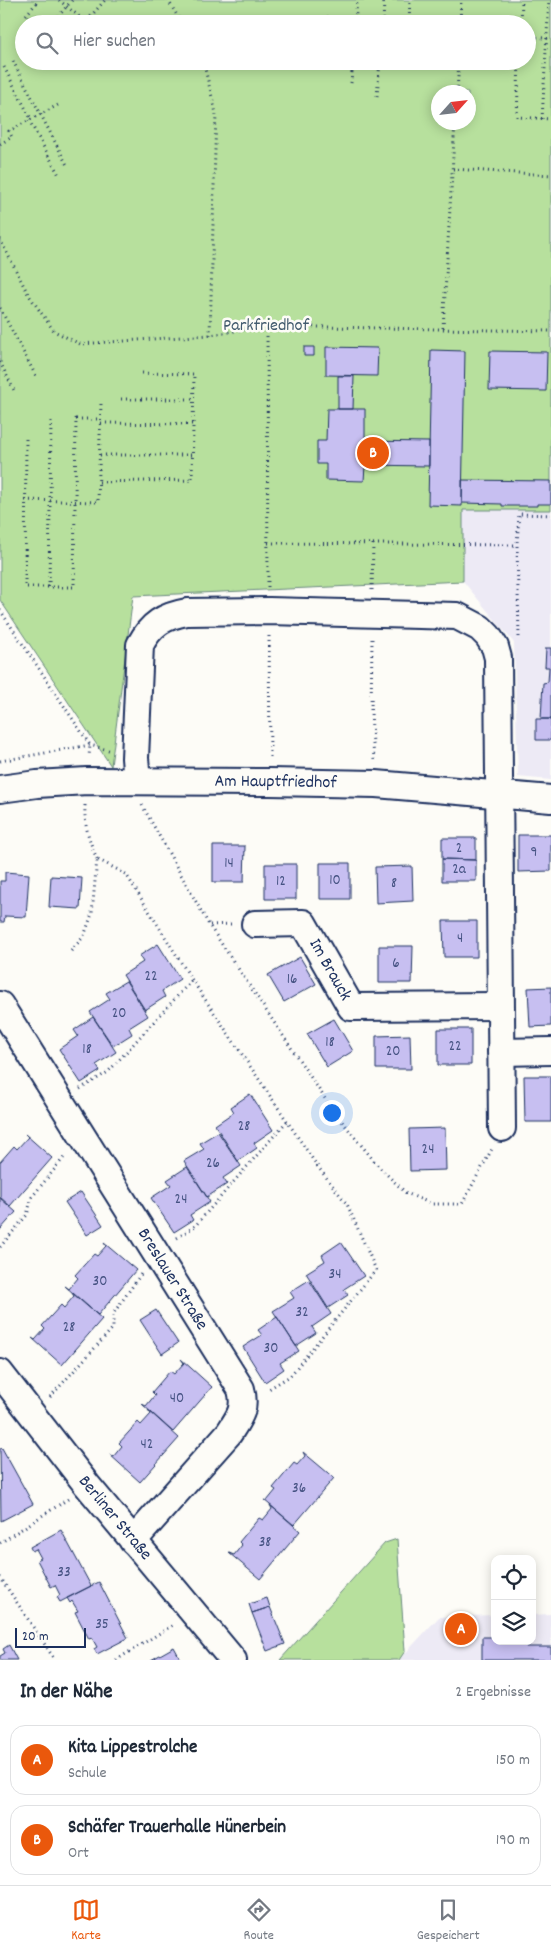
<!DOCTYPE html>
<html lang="de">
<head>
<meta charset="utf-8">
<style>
	body { margin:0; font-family:Dekko,sans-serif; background:#f6f6f7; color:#1f2937 }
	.controls { position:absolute; right:15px; bottom:15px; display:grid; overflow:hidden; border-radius:10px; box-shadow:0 2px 12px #0003 }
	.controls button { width:45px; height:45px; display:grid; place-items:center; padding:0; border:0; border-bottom:1px solid #e0e1e3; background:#fff; color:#1f2937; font:25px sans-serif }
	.compass { position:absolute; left:431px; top:85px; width:45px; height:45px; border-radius:50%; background:#fff; box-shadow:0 2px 12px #0003; rotate:63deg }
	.scale { position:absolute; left:15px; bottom:12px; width:71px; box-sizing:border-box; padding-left:5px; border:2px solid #1b2f5e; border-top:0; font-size:14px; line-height:18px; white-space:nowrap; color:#1b2f5e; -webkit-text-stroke:4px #fdfcf7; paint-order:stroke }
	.you { position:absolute; left:331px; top:1112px; width:18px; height:18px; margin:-12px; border:4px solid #fff; border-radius:50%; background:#1a73e8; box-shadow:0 0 0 8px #1a73e833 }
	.badge { display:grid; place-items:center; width:32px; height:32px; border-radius:50%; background:#ea580c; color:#fff; font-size:16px; font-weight:700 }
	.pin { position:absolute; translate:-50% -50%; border:2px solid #fff; box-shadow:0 1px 5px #0006 }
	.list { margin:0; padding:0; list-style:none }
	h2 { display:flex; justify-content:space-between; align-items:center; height:65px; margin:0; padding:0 20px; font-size:21px }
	h2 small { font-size:16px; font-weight:400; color:#747a83 }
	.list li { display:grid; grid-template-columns:32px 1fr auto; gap:15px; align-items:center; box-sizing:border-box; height:70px; margin:0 10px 10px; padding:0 10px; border:1px solid #e0e1e3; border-radius:15px }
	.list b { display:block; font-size:19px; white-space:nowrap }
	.list p { margin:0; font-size:16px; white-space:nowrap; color:#747a83 }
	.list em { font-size:16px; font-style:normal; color:#747a83 }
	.icon { flex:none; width:28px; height:28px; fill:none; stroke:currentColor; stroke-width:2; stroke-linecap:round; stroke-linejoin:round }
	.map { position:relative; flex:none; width:551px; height:1660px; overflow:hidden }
	.search { position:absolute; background:#fff; box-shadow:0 2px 12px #0003; left:15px; right:15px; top:15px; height:55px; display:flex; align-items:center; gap:12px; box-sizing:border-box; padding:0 18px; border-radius:28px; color:#747a83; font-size:19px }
	.sheet { height:225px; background:#fff }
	nav { display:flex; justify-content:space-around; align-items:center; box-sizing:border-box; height:70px; border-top:1px solid #e0e1e3; background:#fff; font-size:14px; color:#747a83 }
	nav a { display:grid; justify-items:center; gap:2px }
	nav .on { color:#ea580c }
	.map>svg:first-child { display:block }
</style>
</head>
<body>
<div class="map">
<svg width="551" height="1660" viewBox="0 0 551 1660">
	<rect width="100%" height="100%" fill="#fdfcf7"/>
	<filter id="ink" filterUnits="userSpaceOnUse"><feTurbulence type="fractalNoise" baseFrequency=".02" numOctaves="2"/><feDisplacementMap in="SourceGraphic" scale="10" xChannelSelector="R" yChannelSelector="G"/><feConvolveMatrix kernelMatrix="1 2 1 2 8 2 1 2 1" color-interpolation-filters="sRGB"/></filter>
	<g filter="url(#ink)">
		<!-- built -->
		<path fill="#edeaf5" d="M462,509L551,510V780L518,777L514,643L463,581Z
			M551,1614V1660H399L439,1617L495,1615V1641H532V1615Z"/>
		<!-- green -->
		<path fill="#b7e09d" stroke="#69887e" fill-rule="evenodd" d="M0,0H551V510H463V581L133,596L111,766L0,600ZM24,24H527V61H24ZM438,92H468V122H438Z
			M397,1539L405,1651L399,1660H280L385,1543Z"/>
		<!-- building -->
		<path fill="#c7bff1" stroke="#1b2f5e" d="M304,347H314V356H304Z
			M326,347L378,348L377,376L326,375Z
			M431,350L465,351L462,506L428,505Z
			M490,351L547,352L546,391L489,390Z
			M338,376H354L353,409H338Z
			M327,409H365V441L429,442V466L365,465L364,481L326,480V464H317V441H326Z
			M462,480L551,481V504H537V506H502V504L462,503Z
			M546,648H551V719H541L543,683L548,682L549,667H545Z
			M536,719H551V740H536Z
			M518,835H551V871L518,872Z
			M442,838H476V860L442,859Z
			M213,846H245L244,882H213Z
			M442,859L476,860V881H442Z
			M320,863H350V899H320Z
			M265,864H296V899H265Z
			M412,866L413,901L376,903L375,867Z
			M5,872L29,874L26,917L5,916L4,922H0V881H5Z
			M51,876L82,878L80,909L49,907Z
			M443,921H477V957H444Z
			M158,944L180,979L162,991L165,997L145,1010L123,975L143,962L139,956Z
			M379,946H413L412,983H379Z
			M300,957L316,984L284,1002L268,975Z
			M126,981L148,1016L129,1028L132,1034L113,1046L90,1012L110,999L106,993Z
			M551,987V1026L530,1027L528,988Z
			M93,1017L116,1052L96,1065L100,1071L81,1083L59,1049L78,1036L74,1030Z
			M334,1019L353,1051L327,1067L307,1034Z
			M438,1029H471V1065H438Z
			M410,1035L411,1069H376V1036Z
			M524,1076H551V1122H525Z
			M250,1094L273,1130L254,1143L257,1148L238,1161L215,1125L234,1112L231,1107Z
			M445,1128L446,1170L410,1171L409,1129Z
			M218,1132L241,1166L223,1178L227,1184L207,1197L184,1161L204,1149L200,1143Z
			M25,1134L52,1158L10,1206L0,1197V1162L14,1146L17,1149L28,1137Z
			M187,1167L210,1202L190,1215L193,1220L174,1232L151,1198L171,1185L167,1180Z
			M81,1192L103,1225L87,1235L65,1202Z
			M0,1198L16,1212L0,1230Z
			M341,1242L364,1276L344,1289L348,1295L328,1308L306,1273L325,1261L322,1255Z
			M104,1243L136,1270L98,1315L65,1286L69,1289L78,1278L75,1275L94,1254L97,1256L106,1246Z
			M309,1280L331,1314L312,1327L316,1333L296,1346L273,1311L294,1298L290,1292Z
			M71,1292L102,1319L62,1365L32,1338L35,1340L45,1329L42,1326L61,1305L64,1308L74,1296Z
			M156,1310L178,1343L162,1354L140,1320Z
			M277,1317L299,1351L280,1363L284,1369L265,1382L243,1347L262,1335L258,1330Z
			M181,1359L212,1387L173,1432L142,1404L146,1406L155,1395L152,1392L170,1371L174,1374L184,1363Z
			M148,1410L179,1438L140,1482L109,1454L113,1457L122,1446L119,1443L138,1422L141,1425L151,1414Z
			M2,1448L33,1504L1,1521L0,1449Z
			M303,1452L334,1478L294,1525L264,1500L267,1501L276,1490L273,1488L294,1463L297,1465L305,1456Z
			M270,1505L300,1531L260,1579L229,1553L234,1555L242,1545L239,1542L259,1518L263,1520L272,1509Z
			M61,1530L91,1586L60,1602L57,1597L60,1595L55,1585L51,1587L37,1560L41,1558L36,1549L32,1551L30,1547Z
			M99,1582L128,1638L97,1654L94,1649L97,1647L92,1638L89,1639L75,1612L78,1611L72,1601L70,1603L67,1598Z
			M267,1598L270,1607L252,1613L249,1604Z
			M270,1607L285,1644L267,1651L252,1613Z
			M482,1637H495V1641H526V1647H551V1660H482Z
			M9,1645L17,1660H0V1656L5,1653L3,1649Z
			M174,1647L181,1660H151Z"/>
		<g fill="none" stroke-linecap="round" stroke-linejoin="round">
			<defs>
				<g id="minor">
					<path d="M137,781L135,758L140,645C151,624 164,616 187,612L269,611L457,616L480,628L488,636L495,647L498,658L502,1128"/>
					<path id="s1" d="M0,789L37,784L87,781L270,782L376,784L551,799"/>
					<path id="s2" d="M255,924L303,923L351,1007L500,1006"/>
					<path id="s3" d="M0,1005L241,1389C246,1409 240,1416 229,1433L133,1541"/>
					<path d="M501,1052L551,1051"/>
					<path id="s4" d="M0,1373L87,1485L233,1660"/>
				</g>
			</defs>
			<!-- minor casing -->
			<use href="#minor" stroke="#1b2f5e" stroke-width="30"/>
			<!-- path -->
			<path stroke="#1b2f5e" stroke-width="3" stroke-dasharray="1 4" stroke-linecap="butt" d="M59,0L88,24
				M168,0L182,24
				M26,15L39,0
				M327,17L397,24
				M52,24L72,0
				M84,24L105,0
				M355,24L357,0
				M383,24L384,0
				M409,24L410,0
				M460,24L461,0
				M521,24L522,0
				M527,36L551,39
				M13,61L67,165
				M194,61L205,64
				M203,61L216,113L210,335
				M519,61L517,117L551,119
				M4,67L31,119
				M351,83L353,61
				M457,92L459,61
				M377,96L380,61
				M542,119L549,0
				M29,120L59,175
				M0,144L12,137L9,131L60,104
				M453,169L551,175
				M0,239L28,294L54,331L80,344L210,335L267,326L551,331
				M0,308L37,378
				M267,326L268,588
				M443,328L455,122
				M0,362L14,390
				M121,399H193
				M101,423L193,424
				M26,439L25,587H74L76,419H101
				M100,455H192
				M99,482L192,480L194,374L139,373
				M25,500L98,502L101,403
				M268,543L517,545
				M49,587L51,420
				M372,590L373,544
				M0,610L90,745L89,757
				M269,636L270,758
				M519,637L517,545L519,514L551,515
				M372,639L371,712L374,760
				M0,761L90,745L112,751
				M85,805C84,826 89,840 97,859
				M142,805L209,925L332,1109L379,1167L406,1193L432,1204H462L492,1149
				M210,925L231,924
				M71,951L84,936L92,914L97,859L126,874L192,980L318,1167L347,1204L376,1270L290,1376L267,1390
				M80,1089L108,1072L192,980
				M177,1238L195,1226L287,1121
				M0,1247L27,1215L32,1197L66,1155
				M50,1397L113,1328V1314L141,1274
				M0,1543L68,1499
				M0,1577L55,1660
				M116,1660L173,1625"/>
			<!-- minor -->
			<use href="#minor" stroke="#fdfcf7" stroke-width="26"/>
		</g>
	</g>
	<g text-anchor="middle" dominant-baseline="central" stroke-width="5" stroke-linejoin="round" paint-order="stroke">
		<!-- number labels -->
		<g font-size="15" fill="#465383">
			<text x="459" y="849">2</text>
			<text x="534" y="853">9</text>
			<text x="229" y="864">14</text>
			<text x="459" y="870">2a</text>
			<text x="335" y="881">10</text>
			<text x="281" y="882">12</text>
			<text x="394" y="884">8</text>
			<text x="460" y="939">4</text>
			<text x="396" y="964">6</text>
			<text x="151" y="977">22</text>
			<text x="292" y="980">16</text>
			<text x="119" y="1014">20</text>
			<text x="330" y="1043">18</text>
			<text x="455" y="1047">22</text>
			<text x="87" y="1050">18</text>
			<text x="393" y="1052">20</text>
			<text x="244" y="1127">28</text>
			<text x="428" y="1150">24</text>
			<text x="213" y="1164">26</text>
			<text x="181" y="1200">24</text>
			<text x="335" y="1275">34</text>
			<text x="100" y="1282">30</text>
			<text x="302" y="1313">32</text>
			<text x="69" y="1328">28</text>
			<text x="271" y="1349">30</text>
			<text x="177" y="1399">40</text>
			<text x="147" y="1445">42</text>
			<text x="299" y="1489">36</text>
			<text x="265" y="1543">38</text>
			<text x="64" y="1573">33</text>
			<text x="102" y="1625">35</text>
		</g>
		<!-- park labels -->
		<g font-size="18" fill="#425b6e" stroke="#fdfcf7">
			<text x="266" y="326">Parkfriedhof</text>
		</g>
		<!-- street labels -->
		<g font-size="18" fill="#1b2f5e" stroke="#fdfcf7">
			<text stroke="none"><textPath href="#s1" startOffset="276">Am Hauptfriedhof</textPath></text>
			<text stroke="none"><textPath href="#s2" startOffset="102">Im Brauck</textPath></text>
			<text stroke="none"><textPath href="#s3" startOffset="324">Breslauer Straße</textPath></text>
			<text stroke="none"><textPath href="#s4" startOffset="185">Berliner Straße</textPath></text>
		</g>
	</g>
</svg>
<div class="controls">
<button><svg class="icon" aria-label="locate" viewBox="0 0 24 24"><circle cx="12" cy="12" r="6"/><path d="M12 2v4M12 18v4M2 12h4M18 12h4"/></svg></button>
<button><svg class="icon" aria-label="layers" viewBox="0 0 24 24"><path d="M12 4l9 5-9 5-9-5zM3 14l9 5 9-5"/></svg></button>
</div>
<svg class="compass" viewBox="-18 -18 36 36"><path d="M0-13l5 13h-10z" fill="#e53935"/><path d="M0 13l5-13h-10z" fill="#747a83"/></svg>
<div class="scale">20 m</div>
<div class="you"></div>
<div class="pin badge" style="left:461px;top:1629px">A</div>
<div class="pin badge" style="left:373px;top:453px">B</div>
<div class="search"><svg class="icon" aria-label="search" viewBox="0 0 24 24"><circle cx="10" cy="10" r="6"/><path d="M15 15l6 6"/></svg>Hier suchen</div>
</div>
<section class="sheet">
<h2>In der Nähe<small>2 Ergebnisse</small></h2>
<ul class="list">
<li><span class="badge">A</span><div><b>Kita Lippestrolche</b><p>Schule</p></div><em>150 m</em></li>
<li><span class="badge">B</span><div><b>Schäfer Trauerhalle Hünerbein</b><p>Ort</p></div><em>190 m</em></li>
</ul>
</section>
<nav>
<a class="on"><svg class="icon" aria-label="map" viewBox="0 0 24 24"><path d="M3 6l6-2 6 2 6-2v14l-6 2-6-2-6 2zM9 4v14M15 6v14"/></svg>Karte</a>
<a><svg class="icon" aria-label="directions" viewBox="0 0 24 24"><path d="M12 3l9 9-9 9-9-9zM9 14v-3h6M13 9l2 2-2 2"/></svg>Route</a>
<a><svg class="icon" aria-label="saved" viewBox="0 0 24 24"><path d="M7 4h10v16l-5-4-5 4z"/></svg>Gespeichert</a>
</nav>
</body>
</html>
